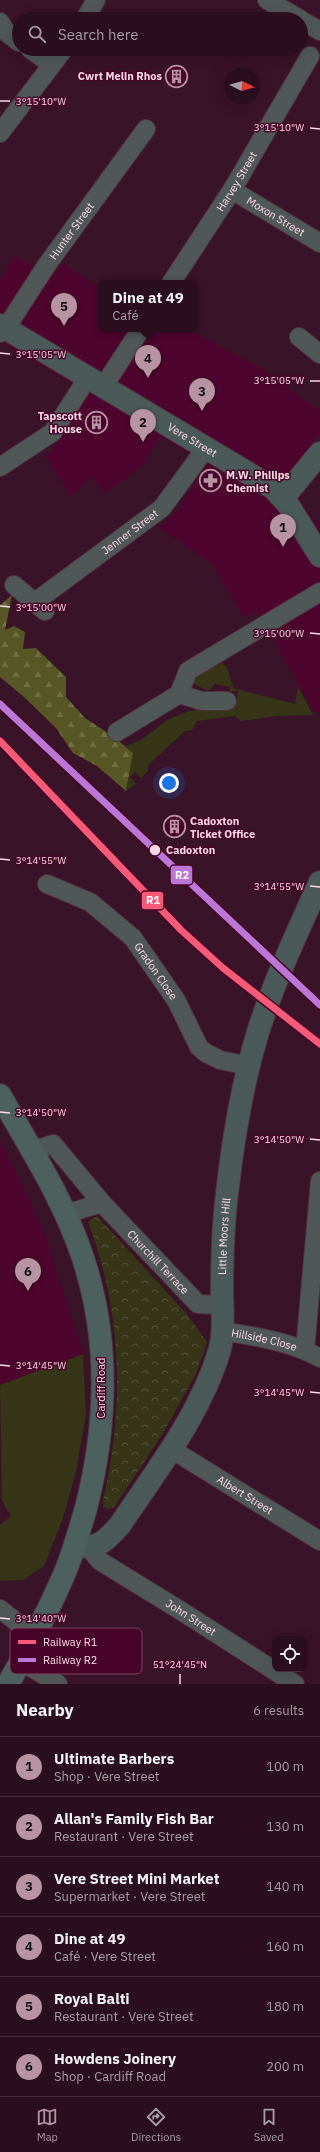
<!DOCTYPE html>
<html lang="en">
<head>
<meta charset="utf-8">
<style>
	body { margin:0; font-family:"IBM Plex Sans",sans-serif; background:#371c2a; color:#f1f3f6 }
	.controls { position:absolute; right:12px; bottom:12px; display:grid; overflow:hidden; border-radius:8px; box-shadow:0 4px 16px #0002 }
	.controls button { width:36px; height:36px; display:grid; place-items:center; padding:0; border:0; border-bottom:1px solid #472e3b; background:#2b0e1d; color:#f1f3f6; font:20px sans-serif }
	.compass { position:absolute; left:224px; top:68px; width:36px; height:36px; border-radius:50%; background:#2b0e1d; box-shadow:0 4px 16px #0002; rotate:95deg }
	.you { position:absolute; left:169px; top:783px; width:14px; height:14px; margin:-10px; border:3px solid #fff; border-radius:50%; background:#1a73e8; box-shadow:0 0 0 6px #1a73e833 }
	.badge { display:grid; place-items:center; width:26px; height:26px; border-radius:50%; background:#b894a2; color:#111; font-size:13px; font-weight:700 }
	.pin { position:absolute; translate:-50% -33px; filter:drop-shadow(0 1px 2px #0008) }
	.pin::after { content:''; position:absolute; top:21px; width:14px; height:12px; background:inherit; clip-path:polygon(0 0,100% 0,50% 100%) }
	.popup { position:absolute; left:98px; top:280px; width:100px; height:52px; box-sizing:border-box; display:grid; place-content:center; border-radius:8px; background:#2b0e1d; filter:drop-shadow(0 1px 3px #0005); font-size:13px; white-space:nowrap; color:#a69ca4 }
	.popup b { font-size:15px; color:#f1f3f6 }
	.popup::after { content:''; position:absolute; left:50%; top:100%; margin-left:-8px; border:8px solid transparent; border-top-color:#2b0e1d }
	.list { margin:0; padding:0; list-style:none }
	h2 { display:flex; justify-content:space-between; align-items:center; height:52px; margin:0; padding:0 16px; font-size:17px }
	h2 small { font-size:13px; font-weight:400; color:#a69ca4 }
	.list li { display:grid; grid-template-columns:26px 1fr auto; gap:12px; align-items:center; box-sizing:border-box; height:60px; padding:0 16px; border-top:1px solid #472e3b }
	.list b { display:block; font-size:15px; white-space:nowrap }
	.list p { margin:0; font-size:13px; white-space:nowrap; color:#a69ca4 }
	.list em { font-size:13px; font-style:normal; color:#a69ca4 }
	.icon { flex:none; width:22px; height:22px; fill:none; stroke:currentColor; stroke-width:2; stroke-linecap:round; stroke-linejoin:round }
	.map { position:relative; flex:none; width:320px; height:1684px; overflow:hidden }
	.search { position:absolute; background:#2b0e1d; box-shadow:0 4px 16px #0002; left:12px; right:12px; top:12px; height:44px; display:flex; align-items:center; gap:10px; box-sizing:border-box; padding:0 14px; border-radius:22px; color:#a69ca4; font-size:15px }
	.sheet { height:412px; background:#2b0e1d }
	nav { display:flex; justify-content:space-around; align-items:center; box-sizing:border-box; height:56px; border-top:1px solid #472e3b; background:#2b0e1d; font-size:11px; color:#a69ca4 }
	nav a { display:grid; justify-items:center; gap:2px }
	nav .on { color:#b894a2 }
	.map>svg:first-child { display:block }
</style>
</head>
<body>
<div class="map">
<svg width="320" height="1684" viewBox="0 0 320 1684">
	<defs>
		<pattern id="forest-firs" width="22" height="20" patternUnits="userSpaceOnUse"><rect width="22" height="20" fill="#565724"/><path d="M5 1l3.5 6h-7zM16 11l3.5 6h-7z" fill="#6f6f44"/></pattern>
		<pattern id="park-crowns" width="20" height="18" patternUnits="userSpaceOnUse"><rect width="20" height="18" fill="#363517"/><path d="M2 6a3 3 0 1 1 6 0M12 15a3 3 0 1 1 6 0" fill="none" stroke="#545239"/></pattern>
	</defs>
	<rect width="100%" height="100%" fill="#391327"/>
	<!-- built -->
	<path fill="#4e052d" d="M14,255L51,278L63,263L101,289V329H188L259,367L320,412V433L284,479L320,527V713L314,711L257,612L244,617L211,563L159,528L178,510L207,464L160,436L144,464L105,493L90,476L71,497L45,456L57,445L86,392L0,341V279Z
		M0,1140L44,1231L83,1354L0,1385Z"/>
	<!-- green -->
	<path fill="#363517" d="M222,663L227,667L233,688L295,704L298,687L313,715L277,716L241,721L235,716L197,721L192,730L185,731L148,765V771L141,778L135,772L130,777L136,784L126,791L133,753L125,746L141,740L169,719L189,711L226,706L230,701H237L238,691H230V687L215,684L208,691L190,682L191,677Z
		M83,1354L86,1414L76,1472L63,1518L44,1566L23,1580L0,1581V1525L11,1516L2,1501L0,1385Z"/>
	<!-- forest -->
	<path fill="url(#forest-firs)" d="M12,595L5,630L14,626L25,632L23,649L36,648L66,677V697L85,718L114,737L133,753L126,791L97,766L73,753L56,728L24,697L0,677V605Z"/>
	<!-- park -->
	<path fill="url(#park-crowns)" d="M97,1216L185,1312L207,1342L196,1374L162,1435L115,1506L110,1509L103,1507V1500C125,1407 122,1311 88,1222Z"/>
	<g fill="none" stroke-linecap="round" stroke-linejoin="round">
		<defs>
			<g id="street">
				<path d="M267,0L300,19"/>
				<path d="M85,19L96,0"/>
				<path d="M301,20L320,31"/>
				<path d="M0,22L6,32L19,42"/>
				<path d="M30,49L51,64"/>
				<path d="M0,133L64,49"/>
				<path id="s1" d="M232,190L320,243"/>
				<path id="s2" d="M171,283L232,190L310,56"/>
				<path id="s3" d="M0,333L6,328L46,266L146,129"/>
				<path d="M299,337L320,354"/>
				<path d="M103,387L141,329"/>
				<path d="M0,467L53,432L88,377"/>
				<path d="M14,585L45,611"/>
				<path id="s4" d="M35,602L162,508L206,448"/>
				<path d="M179,694L188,671L320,592"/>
				<path d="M117,732L179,694L202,701H227"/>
				<path id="s5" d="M47,884L90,902L133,938L176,1000L199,1047L206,1053L220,1060L249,1066"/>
				<path d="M32,1151L53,1144L102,1203"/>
				<path id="s6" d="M65,1214L102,1203L198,1304L222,1305"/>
				<path id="s7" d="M223,1331C256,1337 290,1341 320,1358"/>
				<path d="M305,1350L320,1181"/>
				<path id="s8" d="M171,1449L320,1541"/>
				<path id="s9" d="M89,1548L100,1561L186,1614L295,1684"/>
				<path d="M0,1609L23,1627L36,1633"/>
				<path d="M21,1661L58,1684"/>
			</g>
			<g id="secondary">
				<path id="s10" d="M0,325L273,488L287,503L320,556"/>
				<path d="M283,498L320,453"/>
				<path id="s11" d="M75,1546C98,1549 105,1542 120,1525C156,1471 200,1415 219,1352C225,1332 222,1311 222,1290C222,1258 223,1226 227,1194C233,1139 242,1085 258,1032C274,981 298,931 320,882"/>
			</g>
			<path id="primary" d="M0,1095C30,1148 64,1200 83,1258C110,1340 107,1426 86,1508C79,1531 73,1555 63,1577C47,1614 28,1649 8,1684"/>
		</defs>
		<!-- street casing -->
		<use href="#street" stroke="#513242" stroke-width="20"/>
		<!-- secondary casing -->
		<use href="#secondary" stroke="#513242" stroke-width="24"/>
		<!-- primary casing -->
		<use href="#primary" stroke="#513242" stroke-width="24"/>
		<!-- street -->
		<use href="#street" stroke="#505857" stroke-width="18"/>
		<!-- secondary -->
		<use href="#secondary" stroke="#4a5a58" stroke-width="22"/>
		<!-- primary -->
		<use href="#primary" stroke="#4c615e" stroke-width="22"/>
		<!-- rail -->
		<path stroke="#64595f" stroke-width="3" stroke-dasharray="6 3" stroke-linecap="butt" d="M0,741L181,930L223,968L320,1044"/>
		<defs>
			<path id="rail-1" d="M0,741L181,930L223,968L320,1044"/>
			<path id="rail-2" d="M0,704L320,1005"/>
		</defs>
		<!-- rail-1 casing -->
		<use href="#rail-1" stroke="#480428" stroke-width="10"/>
		<!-- rail-2 casing -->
		<use href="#rail-2" stroke="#480428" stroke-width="10"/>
		<!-- rail-1 -->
		<use href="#rail-1" stroke="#f75a77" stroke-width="7"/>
		<!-- rail-2 -->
		<use href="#rail-2" stroke="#ba77d6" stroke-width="7"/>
	</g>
	<!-- ticks -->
	<path fill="none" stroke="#fcd9e5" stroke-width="1.5" d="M0,101H10M310,128L320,129M0,353L10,354M310,381H320M0,606L10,607M310,633L320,634M0,859L10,860M310,886L320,887M0,1112L10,1113M310,1139L320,1140M0,1365L10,1366M310,1392L320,1393M0,1618L10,1619M180,1684V1674"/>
	<!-- icons -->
	<defs>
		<symbol id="building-ring" viewBox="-11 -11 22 22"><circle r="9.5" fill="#480428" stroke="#b894a2" stroke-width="1.5"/><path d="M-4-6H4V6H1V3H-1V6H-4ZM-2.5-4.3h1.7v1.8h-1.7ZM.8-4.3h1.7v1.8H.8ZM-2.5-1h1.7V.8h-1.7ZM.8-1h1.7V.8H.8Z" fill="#b894a2"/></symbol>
		<symbol id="pharmacy-ring" viewBox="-11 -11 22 22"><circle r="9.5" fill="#480428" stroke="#b894a2" stroke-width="1.5"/><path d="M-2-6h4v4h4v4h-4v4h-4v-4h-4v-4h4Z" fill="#b894a2"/></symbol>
	</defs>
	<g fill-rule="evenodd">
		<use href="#building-ring" x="164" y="64" width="25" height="25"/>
		<use href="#building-ring" x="84" y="410" width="25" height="25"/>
		<use href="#pharmacy-ring" x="198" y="468" width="25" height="25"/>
		<use href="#building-ring" x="162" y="814" width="25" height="25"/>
	</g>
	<!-- markers -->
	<circle fill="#fcd9e5" stroke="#480428" stroke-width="1.5" cx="155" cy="850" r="6"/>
	<g text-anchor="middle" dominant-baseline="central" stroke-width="3" stroke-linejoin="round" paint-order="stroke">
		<!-- poi labels -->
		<g font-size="11" font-weight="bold" fill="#fcd9e5" stroke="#480428" text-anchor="end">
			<text x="162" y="76">Cwrt Melin Rhos</text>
			<text x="82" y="416">Tapscott<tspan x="82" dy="13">House</tspan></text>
			<text x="226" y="475" text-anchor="start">M.W. Philips<tspan x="226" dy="13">Chemist</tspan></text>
			<text x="190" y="821" text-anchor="start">Cadoxton<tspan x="190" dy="13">Ticket Office</tspan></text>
		</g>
		<!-- street labels -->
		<g font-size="11" fill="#fcd9e5" stroke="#480428">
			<text stroke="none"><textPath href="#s2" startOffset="121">Harvey Street</textPath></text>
			<text stroke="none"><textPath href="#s1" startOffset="51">Moxon Street</textPath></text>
			<text stroke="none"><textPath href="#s3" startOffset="125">Hunter Street</textPath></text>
			<text stroke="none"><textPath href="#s10" startOffset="224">Vere Street</textPath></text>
			<text stroke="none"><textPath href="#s4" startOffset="118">Jenner Street</textPath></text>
			<text stroke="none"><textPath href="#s5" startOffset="143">Gradon Close</textPath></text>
			<text stroke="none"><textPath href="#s11" startOffset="369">Little Moors Hill</textPath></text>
			<text stroke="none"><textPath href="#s6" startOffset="120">Churchill Terrace</textPath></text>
			<text stroke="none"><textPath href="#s7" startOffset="42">Hillside Close</textPath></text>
			<text transform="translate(101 1388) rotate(-90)">Cardiff Road</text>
			<text stroke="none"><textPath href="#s8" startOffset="87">Albert Street</textPath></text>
			<text stroke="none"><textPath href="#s9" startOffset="124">John Street</textPath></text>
		</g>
		<!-- stop labels -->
		<g font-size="11" font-weight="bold" fill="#fcd9e5" stroke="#480428" text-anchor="start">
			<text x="166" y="850">Cadoxton</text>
		</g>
	</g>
	<!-- legend -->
	<rect x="10" y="1628" width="132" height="46" rx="6" fill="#480428" stroke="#7e4461" stroke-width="1"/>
	<rect x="18" y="1640" width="18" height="4" fill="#f75a77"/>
	<rect x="18" y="1658" width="18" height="4" fill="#ba77d6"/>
	<g font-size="11" fill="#fcd9e5">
		<text x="43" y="1646">Railway R1</text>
		<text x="43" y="1664">Railway R2</text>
	</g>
	<g font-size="10" text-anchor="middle" fill="#fcd9e5" stroke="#480428" stroke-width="3" stroke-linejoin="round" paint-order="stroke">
		<text x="41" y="105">3°15'10"W</text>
		<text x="279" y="131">3°15'10"W</text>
		<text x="41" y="358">3°15'05"W</text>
		<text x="279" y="384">3°15'05"W</text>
		<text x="41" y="611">3°15'00"W</text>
		<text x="279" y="637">3°15'00"W</text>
		<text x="41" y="864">3°14'55"W</text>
		<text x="279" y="890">3°14'55"W</text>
		<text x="41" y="1116">3°14'50"W</text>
		<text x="279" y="1143">3°14'50"W</text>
		<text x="41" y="1369">3°14'45"W</text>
		<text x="279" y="1396">3°14'45"W</text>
		<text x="41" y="1622">3°14'40"W</text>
		<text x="180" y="1668">51°24'45"N</text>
	</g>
	<g stroke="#480428" stroke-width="1.5">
		<rect x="170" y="865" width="23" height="20" rx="4" fill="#ba77d6"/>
		<rect x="141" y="891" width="23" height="19" rx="4" fill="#f75a77"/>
	</g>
	<g font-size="11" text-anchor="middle" font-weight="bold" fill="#fff">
		<text x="182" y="879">R2</text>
		<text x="153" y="904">R1</text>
	</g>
</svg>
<div class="controls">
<button><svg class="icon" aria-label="locate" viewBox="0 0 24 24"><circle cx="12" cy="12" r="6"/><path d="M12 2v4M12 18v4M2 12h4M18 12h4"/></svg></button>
</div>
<svg class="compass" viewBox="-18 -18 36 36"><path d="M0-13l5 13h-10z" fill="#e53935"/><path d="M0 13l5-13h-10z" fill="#a69ca4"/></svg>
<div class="you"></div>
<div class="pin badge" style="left:283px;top:547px">1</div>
<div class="pin badge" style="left:143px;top:442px">2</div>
<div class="pin badge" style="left:202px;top:411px">3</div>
<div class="pin badge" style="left:148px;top:378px">4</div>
<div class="popup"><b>Dine at 49</b>Café</div>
<div class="pin badge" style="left:64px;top:326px">5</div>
<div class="pin badge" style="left:28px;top:1291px">6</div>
<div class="search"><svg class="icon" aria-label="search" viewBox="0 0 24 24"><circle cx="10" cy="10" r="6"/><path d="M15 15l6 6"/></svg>Search here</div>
</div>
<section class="sheet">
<h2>Nearby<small>6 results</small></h2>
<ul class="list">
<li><span class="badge">1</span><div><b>Ultimate Barbers</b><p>Shop · Vere Street</p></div><em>100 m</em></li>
<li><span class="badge">2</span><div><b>Allan's Family Fish Bar</b><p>Restaurant · Vere Street</p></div><em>130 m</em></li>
<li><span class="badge">3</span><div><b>Vere Street Mini Market</b><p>Supermarket · Vere Street</p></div><em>140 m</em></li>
<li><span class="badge">4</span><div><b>Dine at 49</b><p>Café · Vere Street</p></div><em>160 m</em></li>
<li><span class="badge">5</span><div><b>Royal Balti</b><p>Restaurant · Vere Street</p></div><em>180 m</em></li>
<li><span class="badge">6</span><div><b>Howdens Joinery</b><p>Shop · Cardiff Road</p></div><em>200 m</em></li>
</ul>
</section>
<nav>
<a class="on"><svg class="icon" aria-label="map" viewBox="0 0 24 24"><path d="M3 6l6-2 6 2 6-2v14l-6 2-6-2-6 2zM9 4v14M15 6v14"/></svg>Map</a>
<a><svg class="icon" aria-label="directions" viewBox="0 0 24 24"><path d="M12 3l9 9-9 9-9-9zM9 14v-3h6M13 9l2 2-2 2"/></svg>Directions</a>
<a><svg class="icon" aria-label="saved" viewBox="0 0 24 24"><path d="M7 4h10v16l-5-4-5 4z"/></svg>Saved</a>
</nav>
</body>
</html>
